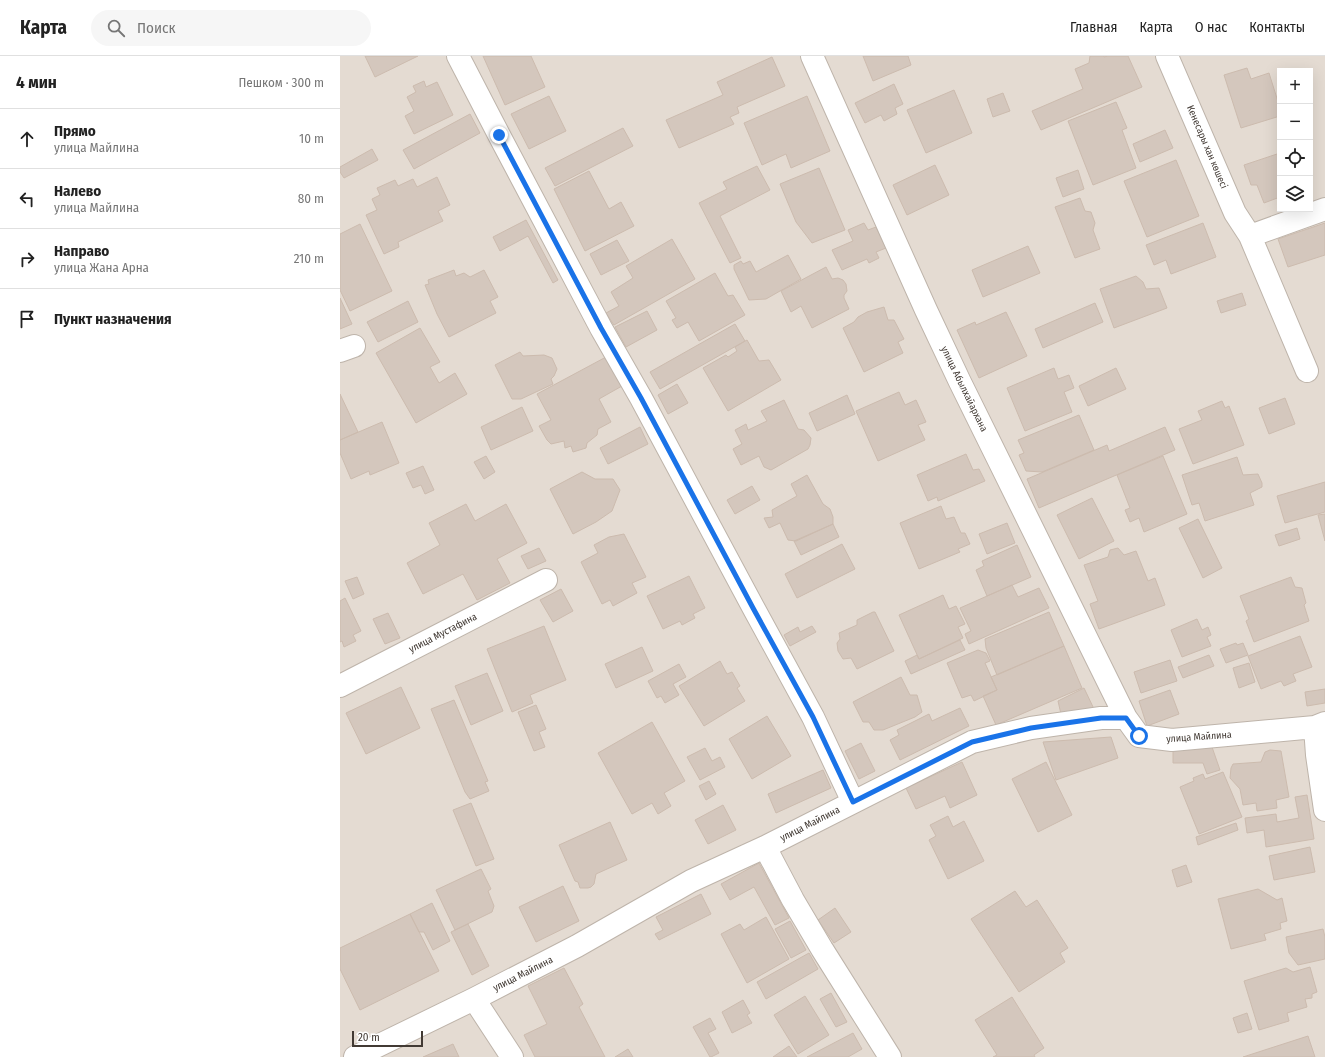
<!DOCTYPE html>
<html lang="ru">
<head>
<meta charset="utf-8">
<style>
	body { margin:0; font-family:"Fira Sans Condensed",sans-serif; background:#f6f6f6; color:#222 }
	.controls { position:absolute; right:12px; top:12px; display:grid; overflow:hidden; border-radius:0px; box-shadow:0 4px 16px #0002 }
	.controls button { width:36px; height:36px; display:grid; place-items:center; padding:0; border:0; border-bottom:1px solid #e0e0e0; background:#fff; color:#222; font:20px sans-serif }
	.scale { position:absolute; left:12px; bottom:10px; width:71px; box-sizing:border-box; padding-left:4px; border:2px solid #423a34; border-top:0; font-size:11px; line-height:14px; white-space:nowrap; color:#423a34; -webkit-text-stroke:3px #fff; paint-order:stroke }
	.stop { position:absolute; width:12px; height:12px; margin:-9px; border:3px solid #1a73e8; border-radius:50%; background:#fff }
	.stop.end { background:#1a73e8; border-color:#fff; box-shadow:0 1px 4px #0008 }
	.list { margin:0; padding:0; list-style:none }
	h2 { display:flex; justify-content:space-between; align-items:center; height:52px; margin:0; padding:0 16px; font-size:17px }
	h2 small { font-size:13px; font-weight:400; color:#767676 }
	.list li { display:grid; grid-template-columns:26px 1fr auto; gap:12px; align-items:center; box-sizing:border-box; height:60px; padding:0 16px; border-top:1px solid #e0e0e0 }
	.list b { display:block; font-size:15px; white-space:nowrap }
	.list p { margin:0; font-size:13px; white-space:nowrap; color:#767676 }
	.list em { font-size:13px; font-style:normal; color:#767676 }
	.icon { flex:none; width:22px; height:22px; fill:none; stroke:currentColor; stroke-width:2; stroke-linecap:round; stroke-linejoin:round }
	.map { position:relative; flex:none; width:985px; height:1001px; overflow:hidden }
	header { display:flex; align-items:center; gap:24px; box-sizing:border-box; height:56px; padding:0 20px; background:#fff; border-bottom:1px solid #e0e0e0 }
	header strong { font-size:19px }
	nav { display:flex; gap:22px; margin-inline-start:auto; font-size:14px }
	.search { width:280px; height:36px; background:#f6f6f6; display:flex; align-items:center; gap:10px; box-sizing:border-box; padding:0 14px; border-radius:22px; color:#767676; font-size:15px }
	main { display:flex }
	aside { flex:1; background:#fff }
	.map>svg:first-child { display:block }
</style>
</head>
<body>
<header>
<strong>Карта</strong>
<div class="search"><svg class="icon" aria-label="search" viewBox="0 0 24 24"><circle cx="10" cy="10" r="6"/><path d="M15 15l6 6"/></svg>Поиск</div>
<nav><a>Главная</a><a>Карта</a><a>О нас</a><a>Контакты</a></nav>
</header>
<main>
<aside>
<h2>4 мин<small>Пешком · 300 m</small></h2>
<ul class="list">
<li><svg class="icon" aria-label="ahead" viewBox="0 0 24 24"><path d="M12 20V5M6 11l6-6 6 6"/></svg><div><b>Прямо</b><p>улица Майлина</p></div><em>10 m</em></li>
<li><svg class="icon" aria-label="left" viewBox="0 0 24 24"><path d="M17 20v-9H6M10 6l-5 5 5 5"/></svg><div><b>Налево</b><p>улица Майлина</p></div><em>80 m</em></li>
<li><svg class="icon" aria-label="right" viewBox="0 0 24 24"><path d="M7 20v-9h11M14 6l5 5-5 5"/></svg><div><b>Направо</b><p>улица Жана Арна</p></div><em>210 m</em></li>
<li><svg class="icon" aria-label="arrive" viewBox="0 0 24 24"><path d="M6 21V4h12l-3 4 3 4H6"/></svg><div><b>Пункт назначения</b></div></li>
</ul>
</aside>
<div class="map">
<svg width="985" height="1001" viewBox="0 0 985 1001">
	<rect width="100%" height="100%" fill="#f1ebe4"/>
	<!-- residential -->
	<path fill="#e4dbd2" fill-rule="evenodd" d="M0,0H985V1001H0ZM940,15H970V153H940Z"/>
	<!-- building -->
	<path fill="#d4c7bd" stroke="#ccbbae" d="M25,0H78L35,21Z
		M143,0H191L205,31L165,49Z
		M523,0H568L571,9L533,25Z
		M750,0H764V1L768,0H788L802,31L701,74L692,55L743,33L735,13L749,7Z
		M432,1L445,30L397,51L399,57L390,61L394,68L339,92L326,64L383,39L377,26Z
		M907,12L911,23L929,17L940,52V60L901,72L884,19Z
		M84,25L86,31L97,26L113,59L74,78L65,60L74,55L67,41L76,36L73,30Z
		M554,28L563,48L555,52L557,58L544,65L541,59L525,67L515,47Z
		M614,34L632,77L586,97L567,54Z
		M663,37L670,55L653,61L647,43Z
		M209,40L226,75L189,93L171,58Z
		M467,40L490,95L451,112L446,98L422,109L404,67Z
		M776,46L787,72L782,74L796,112L753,129L728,65Z
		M130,58L140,77L74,113L63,94Z
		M283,72L293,90L215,130L205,112Z
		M825,74L833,92L800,106L793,88Z
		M32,93L38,104L4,122L0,116V111Z
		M940,97V141L924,147L917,129H911L904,109Z
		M836,104L859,160L807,181L784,125Z
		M595,109L609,139L567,159L553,129Z
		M417,110L430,134L380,160L401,202L390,207L359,147L387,133L383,126Z
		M479,112L505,174L472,187L456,166L440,128Z
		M738,114L744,133L723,141L716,122Z
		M249,115L269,153L281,146L294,170L245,195L214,133Z
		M97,121L110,149L98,155L103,165L58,186L59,191L44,198L26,159L37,154L32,143L40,139L37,132L55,124L58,130L73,123L77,131Z
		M740,142L745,155L751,156L755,167L753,174L760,193L735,202L715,151Z
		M186,164L218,224L213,227L188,180L160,195L153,181Z
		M524,167L528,174L536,171L546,192L536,196L539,202L529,207L527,203L502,214L492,194L513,185L508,174Z
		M863,167L876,201L831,218L826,204L814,209L806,189Z
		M985,167V199L948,211L938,183Z
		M20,168L52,235L10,255L0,234V178Z
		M332,183L355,223L274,269L266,257L279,250L271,236L293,222L286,210Z
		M277,184L289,205L261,219L250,198Z
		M688,190L700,217L643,241L632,214Z
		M448,199L461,223L426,243L409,244L394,213V209L401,205L403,208L410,205L416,216Z
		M486,211L492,223L498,222L503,224L506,228L507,235L504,239V242L509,253L472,272L461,250L451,256L441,235Z
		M114,214L116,220L124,217L130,221L144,214L158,241L150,245L156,257L109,281L97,258L85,229L89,228L88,224Z
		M375,217L388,240L393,239L405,259L359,285L348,266L337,272L332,264L336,262L326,245Z
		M796,220L803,226L806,233L819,232L827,252L774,272L760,233Z
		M902,237L906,249L881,257L877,245Z
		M0,242L12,268L0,273Z
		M68,245L78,266L38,286L27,266Z
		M755,247L763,266L703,292L695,273Z
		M544,251L548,264H554L564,283L558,286L563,297L524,316L503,272L514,266L518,261L527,256Z
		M307,255L317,274L286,291L275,271Z
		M666,256L687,300L639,322L617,274L635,266L636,269Z
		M395,268L405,285L320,333L310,316Z
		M80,272L100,306L90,311L99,327L115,317L127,338L76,367L36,297Z
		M407,284L419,305L429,304L441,324L388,355L363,312L386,299L388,301L397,295L395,291Z
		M180,296L183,300L204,299L212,302L217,313L214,320L211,323L213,328L181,343H172L155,309Z
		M266,301L282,330L259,343L271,366L258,373L257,379L247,387L246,392L233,396L231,390L225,392L224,385L211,388L207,384L199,370L211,364L197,338Z
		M714,312L718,323L729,319L734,332L724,336L732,356L685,375L667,332Z
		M776,312L786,333L748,350L739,330Z
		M337,328L348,347L328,358L318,339Z
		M559,336L565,349L576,344L586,366L578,369L585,384L538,405L516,355Z
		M0,338L18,376L0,384Z
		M507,339L515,358L477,375L469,357Z
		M945,342L955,368L929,378L919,352Z
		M444,344L458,373L464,374L471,382L470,389L468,393L431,414L424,411L419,400L401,409L393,393L402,388L395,374L406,368L408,374L427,365L421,355Z
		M882,345L885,352L889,350L904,389L853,408L839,373L862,364L858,355Z
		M182,351L193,375L151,394L141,371Z
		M739,359L754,394L702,416L686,415L679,399L684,397L678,384Z
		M42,366L59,407L30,419L29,415L11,423L0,397V384Z
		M300,371L308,388L268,408L260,392Z
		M825,371L835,394L699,452L687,423L767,389L769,395Z
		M626,398L633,414L639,413L645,425L598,445L597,441L588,445L577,419Z
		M146,400L155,416L144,423L134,406Z
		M823,400L847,458L804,476L799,462L790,466L785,454L790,452L777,419Z
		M897,401L903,419L918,418L922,427V431L910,437L914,449L865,465L859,447L852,449L842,419Z
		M83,410L94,434L85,438L81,429L73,432L66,417Z
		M242,416L255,423H273L280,434L272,455L256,466L233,478L210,433Z
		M467,419L483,448L490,453L493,461V468L456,485L448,484L440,467L429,472L424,462L433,461L432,454L457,440L451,428Z
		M985,426V456L945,467L937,440Z
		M412,430L420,444L395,458L387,444Z
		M752,442L774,485L739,503L717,459Z
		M126,448L135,465L166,448L187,487L157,503L170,527L137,544L123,518L83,538L67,507L100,489L89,467Z
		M601,450L606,463L614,461L621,477H625L630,488L618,493L620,496L579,513L560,467Z
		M985,458V485L978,459Z
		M858,463L882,512L863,522L839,472Z
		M667,467L675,487L647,498L639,478Z
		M493,468L499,481L461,499L454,485Z
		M957,472L960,483L939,490L935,479Z
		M284,478L306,521L292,527L297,537L273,550L270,544L262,548L241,506L258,497L254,489L269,481Z
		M502,488L515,513L457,542L445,518Z
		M677,489L691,521L647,540L636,514L644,510L642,505Z
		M199,492L206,505L188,513L181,500Z
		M778,492L784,499L796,495L808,525L815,522L825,549L759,573L750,548L758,545L744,509L768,501L770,494Z
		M349,520L365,552L353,558L355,562L342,569L340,565L323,573L307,540Z
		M17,521L24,538L13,543L5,525Z
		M951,521L955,531L962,532L966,547L964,549L969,565L914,586L906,565L909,563L900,540Z
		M672,529L678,541L699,532L709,552L629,588L625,578L631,575L620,552Z
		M221,533L233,555L213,566L200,544Z
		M603,539L609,553L616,550L625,568L618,571L623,582L579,603L559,559Z
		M5,542L21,575L13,579L16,585L4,591L2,585L0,586V545Z
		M533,556H535L554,595L517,613L511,602L503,603L498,595L497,587L500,583L499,577L517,569V564Z
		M709,556L724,590L657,619L646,592L645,583Z
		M48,557L60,582L45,588L33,563Z
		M857,563L862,574L868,571L871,579L867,581L871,590L842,601L831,574Z
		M204,570L226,624L190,639L193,647L172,656L147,593Z
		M472,570L476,576L450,590L444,579L458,571L460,576Z
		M960,580L972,611L953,618L956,625L944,630L941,625L921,633L908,600Z
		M620,584L625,594L571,618L565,605L577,599L579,603Z
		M896,587L897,589L903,587L908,599L886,607L880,593Z
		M724,590L742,632L656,669L643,640L657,634L651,621Z
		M302,591L313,615L276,632L265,608Z
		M638,594L646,597L650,605L645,607L657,634L634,645L631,639L622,642L607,607Z
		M869,599L874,610L843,622L838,611Z
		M830,604L837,625L801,637L794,616Z
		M380,605L387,618L392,616L400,630L397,632L405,645L364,670L339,630Z
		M909,607L915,626L899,632L893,612Z
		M339,608L346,621L333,628L339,639L325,647L321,640L317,642L308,625Z
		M147,617L163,655L131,669L115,630Z
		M561,621L570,639H577L582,656L575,661L543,674H534L529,666H523L513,646Z
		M61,631L80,672L26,698L6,657Z
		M744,632L754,653L721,658L718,645Z
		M985,633V647L967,650L965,636Z
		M830,634L839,658L807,670L799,645Z
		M114,644L148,725L145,726L149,735L130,743L125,736L91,653Z
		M196,649L206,673L199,676L205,691L194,695L178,656Z
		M620,652L629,670L560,704L550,684L559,679L557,674L589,658L592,665Z
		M427,660L451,700L412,723L389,683Z
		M312,666L345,725L324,737L331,750L318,758L312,747L292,758L258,697Z
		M771,681L778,702L716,724L703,686Z
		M521,687L535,715L519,723L505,695Z
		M872,691L880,714L867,718L863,707H833V692Z
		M365,692L372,705L380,701L385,711L360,724L347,701Z
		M930,694L941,695L949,741L936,744L937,752L917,755L916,747L903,749L900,733L890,722L891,712L893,708L921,706L925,696Z
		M622,706L637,739L610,752L605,740L576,753L566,732Z
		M706,706L732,759L698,776L672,723Z
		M483,714L491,732L436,757L428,738Z
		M883,716L902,761L859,778L840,731L854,725L853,722L863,718L865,723Z
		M369,725L376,738L366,744L359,730Z
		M967,739L974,783L926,791L924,774L907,777L905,762L936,758L937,766L959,762L955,741Z
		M131,747L154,803L136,810L113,754Z
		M383,749L396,774L368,788L355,764Z
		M608,760L613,771L624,765L644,805L608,823L589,784L596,780L590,769Z
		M270,766L287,804L256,818L254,828L251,831L248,832H240L238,826L235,825L219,789Z
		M896,767L898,774L858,789L856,781Z
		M970,791L975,816L934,824L929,800Z
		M419,807L449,862L435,869L414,831L390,844L381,828Z
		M846,809L852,826L837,831L832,814Z
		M141,813L151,833L148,835L154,850L152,856L115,874L96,834Z
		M223,830L239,865L196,886L179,851Z
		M918,833L937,844L942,842L947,865L940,867L941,873L924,878L926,884L891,893L878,843Z
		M675,835L686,851L697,844L728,892L720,897L725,906L679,936L631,863Z
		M361,838L371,858L319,884L315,878L323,874L316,861Z
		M92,847L110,885L93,894L84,876H79L70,858Z
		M495,852L511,876L494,887L478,864Z
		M70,858L99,915L20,954L0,913V892Z
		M426,861L449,903L407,927L381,878L400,868L404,874Z
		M450,865L466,894L451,902L435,873Z
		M128,868L149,910L132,919L111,876Z
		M983,873L985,881V903L958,909L949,897L946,881Z
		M469,897L478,913L426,943L417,926Z
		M970,911L977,936L972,938V942L965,943L967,951L947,957L949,965L919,974L904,925L946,912L953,916Z
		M224,912L243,948L239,951L265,1001H195L184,979L207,968L188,930Z
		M491,937L507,966L496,971L480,943Z
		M465,940L489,979L458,998L434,959Z
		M672,941L704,992L694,999L695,1001H653L657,999L635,964Z
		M403,944L410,957L407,959L412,967L392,977L382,956Z
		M907,957L912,973L898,977L893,962Z
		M370,962L376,973L368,977L379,997L371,1001H370L353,971Z
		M513,977L522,993L508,1001H467Z
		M968,980L975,1001H903Z
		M113,988L119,1001H83Z
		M449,990L457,1001H433Z
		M288,993L293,1001H275Z"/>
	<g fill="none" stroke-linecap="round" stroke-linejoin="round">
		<defs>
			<path id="minor" d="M118,0L159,79L261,272L301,342L413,551L473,661L513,746
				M472,0L586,254L620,326L786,662
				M827,0L895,157L910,180L967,315
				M910,180L985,153
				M0,295L14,290
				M0,630L206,524
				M975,671L977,699L985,754
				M425,791L453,844L482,893L550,1001
				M134,943L172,1001
				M15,1001L134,943L237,890L351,825L425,791L632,686L691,672L761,662H786L799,680L832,684L975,671L985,667"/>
		</defs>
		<!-- minor casing -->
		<use href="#minor" stroke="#beb4aa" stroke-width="24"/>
		<!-- minor -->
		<use href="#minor" stroke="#fff" stroke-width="22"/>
	</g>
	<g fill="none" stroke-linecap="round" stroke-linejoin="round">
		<!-- route -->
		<path stroke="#1a73e8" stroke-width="5" d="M159,79L261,272L301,342L413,552L473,661L513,746L632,686L691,672L761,662H786L799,680"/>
	</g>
	<g text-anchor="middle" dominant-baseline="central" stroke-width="4" stroke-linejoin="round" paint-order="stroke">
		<!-- street labels -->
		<g font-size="10" fill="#423a34" stroke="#fff">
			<text transform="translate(867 91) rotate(67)">Кенесары хан көшесі</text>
			<text transform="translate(624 333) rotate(64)">улица Абылхайархана</text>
			<text transform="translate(103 577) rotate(-27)">улица Мустафина</text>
			<text transform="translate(859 681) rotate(-4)">улица Майлина</text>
			<text transform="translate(470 768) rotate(-27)">улица Майлина</text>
			<text transform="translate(183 918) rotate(-27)">улица Майлина</text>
		</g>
	</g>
</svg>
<div class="controls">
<button>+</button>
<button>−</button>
<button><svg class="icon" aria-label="locate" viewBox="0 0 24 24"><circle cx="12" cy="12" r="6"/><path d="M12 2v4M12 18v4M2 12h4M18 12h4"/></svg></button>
<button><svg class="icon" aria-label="layers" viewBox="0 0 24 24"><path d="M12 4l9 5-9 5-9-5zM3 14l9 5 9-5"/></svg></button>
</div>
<div class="scale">20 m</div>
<div class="stop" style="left:799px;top:680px"></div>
<div class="stop end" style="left:159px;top:79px"></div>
</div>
</main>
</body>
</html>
